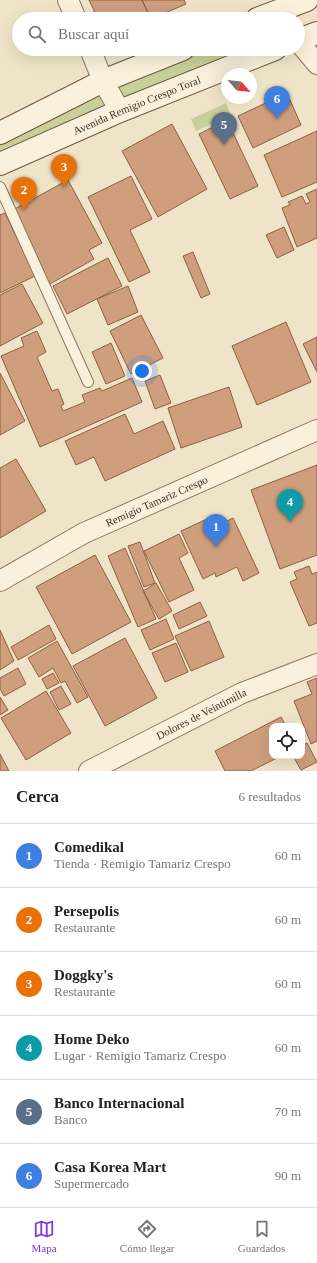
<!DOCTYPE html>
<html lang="es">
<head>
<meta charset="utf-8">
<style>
	body { margin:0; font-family:"Times New Roman",serif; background:#f2f2f2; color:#202124 }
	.controls { position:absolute; right:12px; bottom:12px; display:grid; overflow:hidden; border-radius:8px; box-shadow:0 4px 16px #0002 }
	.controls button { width:36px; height:36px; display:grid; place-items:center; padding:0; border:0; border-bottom:1px solid #e0e0e0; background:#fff; color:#202124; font:20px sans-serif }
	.compass { position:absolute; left:221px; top:68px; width:36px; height:36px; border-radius:50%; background:#fff; box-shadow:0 4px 16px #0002; rotate:117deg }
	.you { position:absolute; left:142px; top:371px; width:14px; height:14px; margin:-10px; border:3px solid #fff; border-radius:50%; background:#1a73e8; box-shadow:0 0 0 6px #1a73e833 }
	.badge { display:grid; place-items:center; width:26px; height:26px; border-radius:50%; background:#7c3aed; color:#fff; font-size:13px; font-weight:700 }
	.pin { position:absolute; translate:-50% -33px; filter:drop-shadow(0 1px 2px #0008) }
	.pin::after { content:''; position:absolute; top:21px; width:14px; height:12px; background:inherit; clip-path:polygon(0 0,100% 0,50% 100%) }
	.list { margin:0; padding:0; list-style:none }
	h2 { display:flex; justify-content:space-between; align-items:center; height:52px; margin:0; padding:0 16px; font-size:17px }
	h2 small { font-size:13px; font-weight:400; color:#757577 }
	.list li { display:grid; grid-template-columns:26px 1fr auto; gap:12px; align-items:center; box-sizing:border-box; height:64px; padding:0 16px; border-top:1px solid #e0e0e0 }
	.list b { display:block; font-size:15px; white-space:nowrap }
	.list p { margin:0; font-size:13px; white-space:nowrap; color:#757577 }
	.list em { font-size:13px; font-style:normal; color:#757577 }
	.icon { flex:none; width:22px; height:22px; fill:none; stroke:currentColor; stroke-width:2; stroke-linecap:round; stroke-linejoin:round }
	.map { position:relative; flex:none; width:317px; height:771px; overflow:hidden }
	.search { position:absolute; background:#fff; box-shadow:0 4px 16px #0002; left:12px; right:12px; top:12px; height:44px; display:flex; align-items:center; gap:10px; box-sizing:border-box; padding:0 14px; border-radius:22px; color:#757577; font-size:15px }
	.sheet { height:436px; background:#fff }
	nav { display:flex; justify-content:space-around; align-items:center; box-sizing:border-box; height:56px; border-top:1px solid #e0e0e0; background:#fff; font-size:11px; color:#757577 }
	nav a { display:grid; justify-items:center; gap:2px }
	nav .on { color:#7c3aed }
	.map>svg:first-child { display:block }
</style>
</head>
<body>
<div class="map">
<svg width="317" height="771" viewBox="0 0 317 771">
	<rect width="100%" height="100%" fill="#f0e4c8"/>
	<!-- green -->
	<path fill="#c9cf9b" d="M197,49H264L120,105L110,86Z
		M103,87L113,109L0,164V137Z
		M226,103L231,115L196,131L191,119Z"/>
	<!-- building -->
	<path fill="#cf9f7d" stroke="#8d5f41" d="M89,0H142L151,19H98Z
		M142,0H184L186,4L151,19Z
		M287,93L301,125L253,148L238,116Z
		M227,120L258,186L230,199L199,134Z
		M172,124L207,189L158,217L122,151Z
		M317,131V182L282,197L264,155Z
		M131,176L152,219L130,230L150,272L129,282L88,197Z
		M68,180L102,243L89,250L94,259L50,284L11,211Z
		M317,189V238L297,247L282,208L290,205L288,202L302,196L306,204L310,202L306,194Z
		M5,213L35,276L0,293V215Z
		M284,227L294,250L277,258L266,235Z
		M193,252L210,294L201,298L183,256Z
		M108,258L122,286L67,314L53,286Z
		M22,284L43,323L0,346V295Z
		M128,286L138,312L108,325L97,299Z
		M141,315L163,358L131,374L110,331Z
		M286,322L311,382L257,405L232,346Z
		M37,331L46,352L37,357L52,391L58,389L64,404L61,406L63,411L85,402L82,395L100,388L102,391L132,378L142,402L40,447L1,356L24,346L21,338Z
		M317,337V372L303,344Z
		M111,343L125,376L106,384L92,352Z
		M0,373L25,421L0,435Z
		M160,375L171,403L155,409L145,381Z
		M229,387L242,427L181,448L168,408Z
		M125,414L134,434L163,421L175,449L105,481L94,457L76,465L65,441Z
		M16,459L46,511L0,538V468Z
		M317,465V555L280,569L251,490Z
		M233,518L259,573L243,581L237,567L216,577L215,573L203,579L181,531L207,519L212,529Z
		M179,534L188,553L179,558L194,590L169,602L144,551Z
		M140,542L155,583L144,587L128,546Z
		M125,548L156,619L138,627L108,556Z
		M95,555L131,622L72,654L36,587Z
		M309,566L312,574L317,572V623L309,626L290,582L297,579L294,572Z
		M156,583L172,611L159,619L143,591Z
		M200,602L207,616L179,629L173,615Z
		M166,619L174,639L150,650L141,630Z
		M209,621L224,657L191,671L175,636Z
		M49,625L56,639L18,660L11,647Z
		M0,630L14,661L0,670Z
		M125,638L157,698L105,726L73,666Z
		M57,641L88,697L77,703L65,681L61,683L53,668L39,677L28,658Z
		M176,643L188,672L165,682L152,653Z
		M18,668L26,684L4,696L0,689V678Z
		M53,673L59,683L47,689L42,679Z
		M317,678V741L311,744L294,701L312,694L307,682Z
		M61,686L71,704L59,710L50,692Z
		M46,691L71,733L26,760L1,718Z
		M0,697L8,710L0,715Z
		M281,717L286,726H272V756H281L251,771H225L215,751Z
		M307,743L317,762L301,770L293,756H302V746Z
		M0,754L9,771H0Z"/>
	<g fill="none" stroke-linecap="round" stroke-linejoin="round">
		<defs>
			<path id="service" d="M0,187L88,382"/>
			<g id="minor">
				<path d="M68,0L76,19"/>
				<path d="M298,41L317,64"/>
				<path d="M90,49L103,81L120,111"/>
				<path id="s1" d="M0,581L84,533L317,430"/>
				<path id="s2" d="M89,771L242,693L317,664"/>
			</g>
			<g id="secondary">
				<path d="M257,19L307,0"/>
				<path d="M298,40L317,33"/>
				<path d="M0,133L103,81L183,49"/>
				<path id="s3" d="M0,164L120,111L275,49"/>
			</g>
		</defs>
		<!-- service casing -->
		<use href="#service" stroke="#8d765c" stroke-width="12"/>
		<!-- minor casing -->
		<use href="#minor" stroke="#8d765c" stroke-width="22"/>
		<!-- secondary casing -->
		<use href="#secondary" stroke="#6f573f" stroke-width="24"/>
		<!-- service -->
		<use href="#service" stroke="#faf1dc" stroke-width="10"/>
		<!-- minor -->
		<use href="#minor" stroke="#faf1dc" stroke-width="20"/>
		<!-- secondary -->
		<use href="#secondary" stroke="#faf1dc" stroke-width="22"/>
	</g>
	<g text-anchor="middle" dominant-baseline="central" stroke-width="4" stroke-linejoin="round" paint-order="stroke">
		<!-- street labels -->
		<g font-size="11" fill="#3d2e20" stroke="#f7eed8">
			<text stroke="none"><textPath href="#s3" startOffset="149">Avenida Remigio Crespo Toral</textPath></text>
			<text stroke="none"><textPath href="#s1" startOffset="176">Remigio Tamariz Crespo</textPath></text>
			<text stroke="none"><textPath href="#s2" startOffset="126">Dolores de Veintimilla</textPath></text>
		</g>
	</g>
</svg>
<div class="controls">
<button><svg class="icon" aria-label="locate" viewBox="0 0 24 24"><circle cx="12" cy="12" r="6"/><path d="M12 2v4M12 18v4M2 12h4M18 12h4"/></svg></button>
</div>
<svg class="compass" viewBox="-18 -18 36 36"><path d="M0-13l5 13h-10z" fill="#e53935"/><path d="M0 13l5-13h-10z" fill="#757577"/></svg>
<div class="you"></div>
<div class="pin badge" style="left:216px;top:547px;background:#3f7fe0">1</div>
<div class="pin badge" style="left:24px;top:210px;background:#e8710a">2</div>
<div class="pin badge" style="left:64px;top:187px;background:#e8710a">3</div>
<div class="pin badge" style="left:290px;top:522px;background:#0f9aa8">4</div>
<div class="pin badge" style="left:224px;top:145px;background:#5c6f8a">5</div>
<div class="pin badge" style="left:277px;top:119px;background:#3f7fe0">6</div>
<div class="search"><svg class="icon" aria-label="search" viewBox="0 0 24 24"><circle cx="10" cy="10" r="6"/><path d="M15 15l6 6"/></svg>Buscar aquí</div>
</div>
<section class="sheet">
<h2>Cerca<small>6 resultados</small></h2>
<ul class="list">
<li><span class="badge" style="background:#3f7fe0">1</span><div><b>Comedikal</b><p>Tienda · Remigio Tamariz Crespo</p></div><em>60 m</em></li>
<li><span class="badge" style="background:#e8710a">2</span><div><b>Persepolis</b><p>Restaurante</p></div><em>60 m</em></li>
<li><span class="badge" style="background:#e8710a">3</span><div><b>Doggky's</b><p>Restaurante</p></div><em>60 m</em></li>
<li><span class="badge" style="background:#0f9aa8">4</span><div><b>Home Deko</b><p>Lugar · Remigio Tamariz Crespo</p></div><em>60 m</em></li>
<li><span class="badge" style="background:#5c6f8a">5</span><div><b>Banco Internacional</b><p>Banco</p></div><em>70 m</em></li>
<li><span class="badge" style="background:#3f7fe0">6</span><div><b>Casa Korea Mart</b><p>Supermercado</p></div><em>90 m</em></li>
</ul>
</section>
<nav>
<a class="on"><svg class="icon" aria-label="map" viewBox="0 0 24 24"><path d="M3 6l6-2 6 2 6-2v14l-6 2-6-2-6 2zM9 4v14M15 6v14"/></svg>Mapa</a>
<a><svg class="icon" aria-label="directions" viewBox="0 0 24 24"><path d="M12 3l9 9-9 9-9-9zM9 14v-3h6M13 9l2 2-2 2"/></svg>Cómo llegar</a>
<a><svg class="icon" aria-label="saved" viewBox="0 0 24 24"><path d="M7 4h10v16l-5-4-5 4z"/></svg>Guardados</a>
</nav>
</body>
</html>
